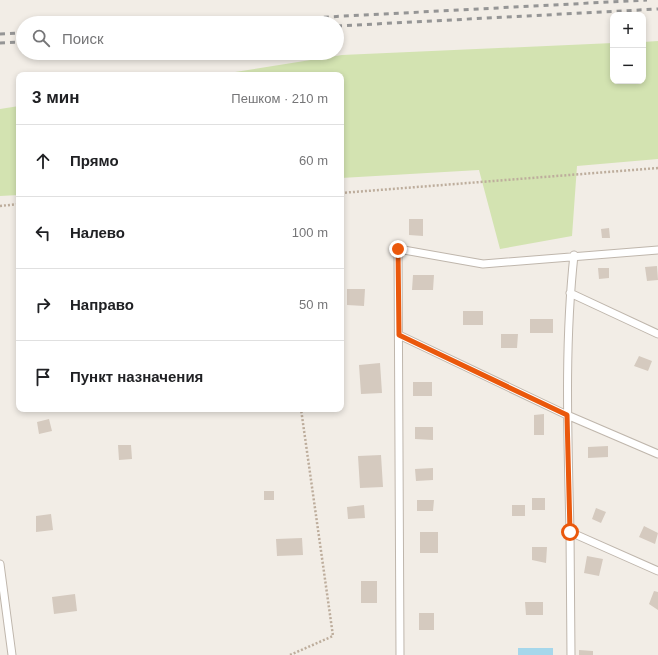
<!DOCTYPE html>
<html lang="ru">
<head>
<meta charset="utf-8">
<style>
	body { margin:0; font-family:Helvetica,sans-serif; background:#f6f6f6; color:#202124 }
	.controls { position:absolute; right:12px; top:12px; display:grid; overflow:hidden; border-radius:8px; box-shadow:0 2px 6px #0003 }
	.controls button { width:36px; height:36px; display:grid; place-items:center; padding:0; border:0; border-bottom:1px solid #e0e0e0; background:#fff; color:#202124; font:20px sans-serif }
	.stop { position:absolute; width:12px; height:12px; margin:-9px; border:3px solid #ea580c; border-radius:50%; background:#fff }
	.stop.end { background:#ea580c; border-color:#fff; box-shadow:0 1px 4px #0008 }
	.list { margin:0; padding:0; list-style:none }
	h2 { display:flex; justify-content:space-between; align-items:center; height:52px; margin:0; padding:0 16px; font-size:17px }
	h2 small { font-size:13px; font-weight:400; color:#757577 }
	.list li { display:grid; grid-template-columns:26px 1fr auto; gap:12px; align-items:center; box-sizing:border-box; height:72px; padding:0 16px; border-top:1px solid #e0e0e0 }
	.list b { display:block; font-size:15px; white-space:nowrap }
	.list em { font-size:13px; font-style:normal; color:#757577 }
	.icon { flex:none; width:22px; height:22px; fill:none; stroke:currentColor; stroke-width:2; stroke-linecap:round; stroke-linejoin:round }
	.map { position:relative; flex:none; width:658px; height:655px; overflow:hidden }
	.search { position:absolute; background:#fff; box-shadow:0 2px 6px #0003; left:16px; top:16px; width:328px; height:44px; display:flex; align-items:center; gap:10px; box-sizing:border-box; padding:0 14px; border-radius:22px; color:#757577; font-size:15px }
	.panel { position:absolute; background:#fff; box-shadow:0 2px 6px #0003; left:16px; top:72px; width:328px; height:340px; border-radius:8px }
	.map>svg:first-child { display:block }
</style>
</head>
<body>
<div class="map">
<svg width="658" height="655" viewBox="0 0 658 655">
	<rect width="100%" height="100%" fill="#f2ede6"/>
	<!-- green -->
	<path fill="#d3e3b1" d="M658,41V159L577,166L572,236L500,249L479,170L341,178V75H216L342,55L613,43V81H643V42Z
		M19,106V195L0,196V109Z"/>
	<!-- water -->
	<path fill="#a6d7eb" d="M518,648H553V655H518Z"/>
	<!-- building -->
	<path fill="#d5cabf" d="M409,219H423V236L409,235Z
		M609,228L610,238H602L601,229Z
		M657,266L658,280L647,281L645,267Z
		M598,268H609V278L599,279Z
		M413,275H434L433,290H412Z
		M347,289H365L364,306L347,305Z
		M463,311H483V325H463Z
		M530,319H553V333H530Z
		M501,334H518L517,348H501Z
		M639,356L652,361L648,371L634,366Z
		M380,363L382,393L361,394L359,365Z
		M413,382H432V396H413Z
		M544,414V435H534V415Z
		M49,419L52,431L39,434L37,422Z
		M415,427H433V440L415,439Z
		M118,445H131L132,459L119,460Z
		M608,446V457L588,458V447Z
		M381,455L383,487L360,488L358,456Z
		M433,468V480L416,481L415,469Z
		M264,491H274V500H264Z
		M532,498H545V510H532Z
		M417,500H434L433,511H417Z
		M364,505L365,518L348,519L347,507Z
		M512,505H525V516H512Z
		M596,508L606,512L601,523L592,519Z
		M51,514L53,530L36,532V516Z
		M644,526L658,533L655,544L639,537Z
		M420,532H438V553H420Z
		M302,538L303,555L277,556L276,539Z
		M532,547H547L546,563L532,560Z
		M587,556L603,559L599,576L584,573Z
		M361,581H377V603H361Z
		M654,591L658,592V610L649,604Z
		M75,594L77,611L54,614L52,597Z
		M525,602H543V615H526Z
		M419,613H434V630H419Z
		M579,650L593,651V655H579Z"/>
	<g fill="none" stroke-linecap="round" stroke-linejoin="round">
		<defs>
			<path id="lane" d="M570,293L658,334
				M399,335L567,415L658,454
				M570,532C568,440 564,347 574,255
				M0,564L12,655
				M400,655L398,249L483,264L658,250
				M571,655L570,532L658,571"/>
		</defs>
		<!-- lane casing -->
		<use href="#lane" stroke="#bfb6ac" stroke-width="9"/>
		<!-- path -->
		<path stroke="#bdad9c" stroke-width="2.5" stroke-dasharray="2 2" stroke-linecap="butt" d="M341,193L658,168
			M0,206L19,204
			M290,655L333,636L301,409"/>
		<!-- lane -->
		<use href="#lane" stroke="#fff" stroke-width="7"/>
		<!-- rail -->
		<path stroke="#959595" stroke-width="3" stroke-dasharray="5 5" stroke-linecap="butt" d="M214,23L647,0
			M337,26L658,9
			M0,34L23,33
			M0,43L23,42"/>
	</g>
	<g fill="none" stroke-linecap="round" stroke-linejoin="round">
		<!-- route -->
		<path stroke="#ea580c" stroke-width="5" d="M398,249L399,335L567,415L570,532"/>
	</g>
</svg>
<div class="controls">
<button>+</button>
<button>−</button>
</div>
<div class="stop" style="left:570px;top:532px"></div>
<div class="stop end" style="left:398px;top:249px"></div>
<div class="search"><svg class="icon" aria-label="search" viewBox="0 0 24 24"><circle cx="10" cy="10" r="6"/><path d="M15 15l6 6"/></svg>Поиск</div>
<section class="panel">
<h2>3 мин<small>Пешком · 210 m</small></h2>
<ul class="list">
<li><svg class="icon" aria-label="ahead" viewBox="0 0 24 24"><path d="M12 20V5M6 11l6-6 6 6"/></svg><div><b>Прямо</b></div><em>60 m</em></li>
<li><svg class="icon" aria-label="left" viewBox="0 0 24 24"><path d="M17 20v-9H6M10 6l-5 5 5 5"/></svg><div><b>Налево</b></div><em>100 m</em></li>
<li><svg class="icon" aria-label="right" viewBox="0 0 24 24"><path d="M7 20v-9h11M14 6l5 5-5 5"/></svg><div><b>Направо</b></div><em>50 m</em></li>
<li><svg class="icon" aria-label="arrive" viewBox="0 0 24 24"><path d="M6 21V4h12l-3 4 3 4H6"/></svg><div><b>Пункт назначения</b></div></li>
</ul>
</section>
</div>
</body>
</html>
